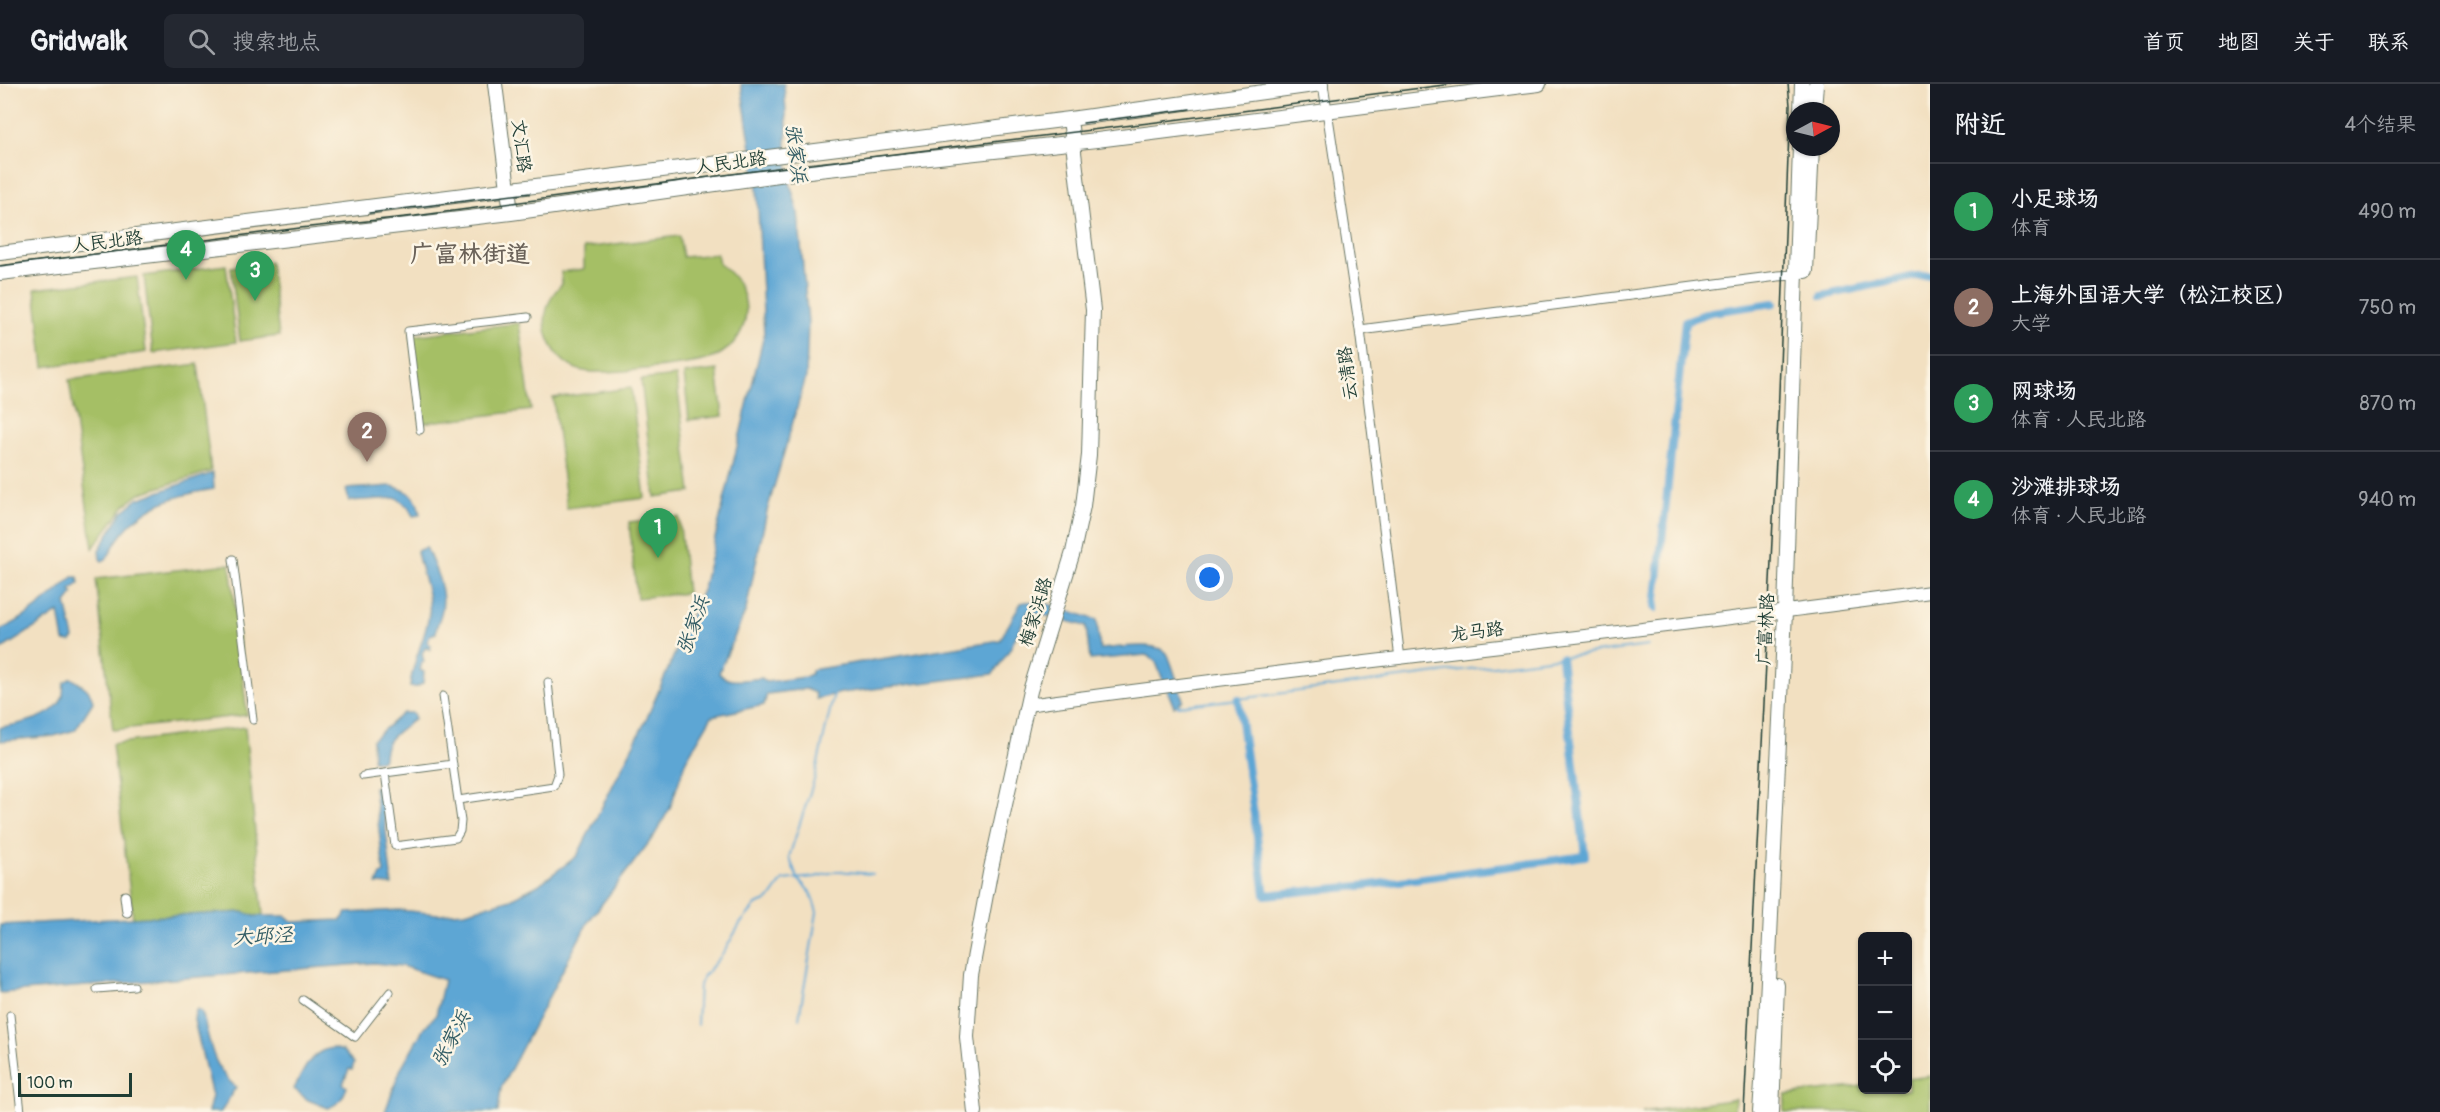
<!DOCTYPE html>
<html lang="zh">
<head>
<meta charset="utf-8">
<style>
	body { margin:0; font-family:Pangolin,"LXGW WenKai TC",sans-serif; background:#242831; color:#f1f3f6 }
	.controls { position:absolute; right:18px; bottom:18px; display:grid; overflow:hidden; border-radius:9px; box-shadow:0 2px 4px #0004 }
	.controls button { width:54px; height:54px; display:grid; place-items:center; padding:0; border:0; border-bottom:2px solid #363941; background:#171b24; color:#f1f3f6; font:30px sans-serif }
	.compass { position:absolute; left:1786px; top:18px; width:54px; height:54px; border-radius:50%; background:#171b24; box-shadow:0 2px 4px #0004; rotate:83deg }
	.scale { position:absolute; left:18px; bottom:15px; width:114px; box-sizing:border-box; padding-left:6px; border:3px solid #1f3d34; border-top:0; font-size:16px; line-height:21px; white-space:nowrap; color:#1f3d34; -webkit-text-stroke:4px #fcf5e5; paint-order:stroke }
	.you { position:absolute; left:1210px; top:494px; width:21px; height:21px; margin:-15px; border:4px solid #fff; border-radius:50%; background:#1a73e8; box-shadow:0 0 0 9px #1a73e833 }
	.badge { display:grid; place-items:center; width:39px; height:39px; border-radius:50%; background:#8c9099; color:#fff; font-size:20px; font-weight:700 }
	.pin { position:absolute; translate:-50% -50px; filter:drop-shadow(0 2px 3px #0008) }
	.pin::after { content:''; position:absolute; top:32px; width:21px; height:18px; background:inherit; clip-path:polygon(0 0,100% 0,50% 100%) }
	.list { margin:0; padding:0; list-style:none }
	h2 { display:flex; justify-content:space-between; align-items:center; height:78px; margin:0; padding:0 24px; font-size:26px }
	h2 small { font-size:20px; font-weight:400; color:#9ea1a6 }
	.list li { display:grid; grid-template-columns:39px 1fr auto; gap:18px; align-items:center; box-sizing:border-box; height:96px; padding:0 24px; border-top:2px solid #363941 }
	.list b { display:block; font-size:22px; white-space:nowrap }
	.list p { margin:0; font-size:20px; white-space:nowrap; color:#9ea1a6 }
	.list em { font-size:20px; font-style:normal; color:#9ea1a6 }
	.icon { flex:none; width:33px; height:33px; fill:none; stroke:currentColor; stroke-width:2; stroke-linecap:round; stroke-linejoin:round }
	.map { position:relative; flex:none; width:1930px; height:1028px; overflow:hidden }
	header { display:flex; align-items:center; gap:36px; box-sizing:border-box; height:84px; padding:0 30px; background:#171b24; border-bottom:2px solid #363941 }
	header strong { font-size:28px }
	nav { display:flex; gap:33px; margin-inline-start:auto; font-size:21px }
	.search { width:420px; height:54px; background:#242831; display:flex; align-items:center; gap:15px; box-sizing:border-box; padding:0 21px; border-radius:9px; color:#9ea1a6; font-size:22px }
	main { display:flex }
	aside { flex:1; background:#171b24 }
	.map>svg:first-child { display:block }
</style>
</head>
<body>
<header>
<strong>Gridwalk</strong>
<div class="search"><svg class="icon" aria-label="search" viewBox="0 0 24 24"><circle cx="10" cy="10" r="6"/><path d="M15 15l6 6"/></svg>搜索地点</div>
<nav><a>首页</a><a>地图</a><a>关于</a><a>联系</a></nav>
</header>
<main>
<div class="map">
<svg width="1930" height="1028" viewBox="0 0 1930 1028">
	<rect width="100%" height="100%" fill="#fcf5e5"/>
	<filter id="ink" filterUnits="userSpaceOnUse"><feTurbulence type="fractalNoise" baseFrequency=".0167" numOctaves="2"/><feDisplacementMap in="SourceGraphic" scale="12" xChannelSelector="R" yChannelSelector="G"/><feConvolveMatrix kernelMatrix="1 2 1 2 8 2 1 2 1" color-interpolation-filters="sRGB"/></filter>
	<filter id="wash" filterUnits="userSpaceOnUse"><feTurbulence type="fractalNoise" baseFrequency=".008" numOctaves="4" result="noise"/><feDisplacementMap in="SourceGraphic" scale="24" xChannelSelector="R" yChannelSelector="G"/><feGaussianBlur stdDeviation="1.35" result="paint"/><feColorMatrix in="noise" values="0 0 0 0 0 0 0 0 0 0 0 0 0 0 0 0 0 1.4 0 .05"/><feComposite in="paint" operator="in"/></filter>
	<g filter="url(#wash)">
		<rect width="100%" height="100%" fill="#f2e0c1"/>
		<!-- green -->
		<path fill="#a5bf65" stroke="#627e4c" stroke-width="1.5" d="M679,152L683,173L717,170L719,180C755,204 756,252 715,273C699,281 603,291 584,287C565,284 552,267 547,250C542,232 548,213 562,200L561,188L584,185V164Z
			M270,178L279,252L240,257L231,183Z
			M226,181L236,258L153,269L144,192Z
			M137,193L146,268L44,283L35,205Z
			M519,239L531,326L421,339L411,252Z
			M198,280L211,387L141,409L125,421L93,464L69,296Z
			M717,286L723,332L689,336L684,290Z
			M676,292L691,408L655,413L641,296Z
			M631,304L645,414L567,424L553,314Z
			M679,433L687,509L637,514L629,438Z
			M230,480L247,631L113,646L96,495Z
			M245,643L263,832H254L243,828L133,834L112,660Z
			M1930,992V1028H1784L1786,1011L1862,1002V1006H1908V995Z
			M1735,1015L1734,1028H1642L1723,1017Z"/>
		<!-- water -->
		<path fill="#5da6d4" stroke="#3e7284" stroke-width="1.5" d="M741,0H784L787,42L786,60L790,99L798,128L808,238L806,293L767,427L746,526L719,589C728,601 748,595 762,594L766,598L805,593L811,590V586L1000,556L1021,519C1037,512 1079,531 1097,536L1100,565C1114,564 1161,556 1168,571C1174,585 1178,601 1183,616L1174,623L1155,576L1146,571L1090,576L1086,542L1028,527L1010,565L993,590L841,609L816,615L815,609L806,605L767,610L764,621L712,632L686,676L670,724L654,752L588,838L501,1004L498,1028H385L401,984L424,944L436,931L444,896L402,882L374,879L0,909V841L243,828L254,832H286L293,838L341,836L347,829L399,826L438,830L465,828L511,815L538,801L577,772L646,636L703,504L764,251L757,103Z
			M213,389L214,405C175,411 142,421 118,455C113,462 111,469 106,475L102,477L100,475L99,466L122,428L138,415Z
			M392,402C409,407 418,412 420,431L413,432L408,423L397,414L349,417L346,405Z
			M426,463C434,482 446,505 442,525C441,534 436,540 436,549L430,551L427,558L431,561L430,566L426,563L422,569L424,578H422L420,586L424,588L423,599L417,603H410C412,577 425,556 429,531C432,510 420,487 417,467Z
			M73,493H78L79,500L70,506L73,510L66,519L74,554L71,558L64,557L59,528L0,566V546C28,534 50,513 73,493Z
			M71,594C82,601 91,605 93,618L75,646L54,652L0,657V644L2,643C21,640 55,633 62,614C64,610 63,604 64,599Z
			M403,629H412L415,634C401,647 384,652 384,674L380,677L373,676L372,656Z
			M381,702L392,801L377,800L381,791L384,789L374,703Z
			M198,925L202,928C210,956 211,983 236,1003L221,1028H208L212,1012L194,936L195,928Z
			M333,964L343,967L354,979L352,986L349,985L343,1000L347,1003C343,1014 339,1020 328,1024L308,1016L294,1005C303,987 311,966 333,964Z"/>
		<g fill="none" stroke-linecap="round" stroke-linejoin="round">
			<!-- stream -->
			<path stroke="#5da6d4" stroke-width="2" d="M1177,620L1178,622L1238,615L1648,562
				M799,934L817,828L811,809L798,795L789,773L814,696L834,609
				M697,941L699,901L703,893L722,871L740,840L756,821L769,816L783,796L815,793L837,787L873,790"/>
			<!-- canal -->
			<path stroke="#5da6d4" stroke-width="8" d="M1822,212L1916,192L1930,191
				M1655,524L1685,237L1711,228L1774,219
				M1238,615L1265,811L1370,801L1585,772L1561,574"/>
		</g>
	</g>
	<g filter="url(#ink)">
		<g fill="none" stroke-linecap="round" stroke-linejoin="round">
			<defs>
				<path id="pedestrian" d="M420,346L408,247L528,233
					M233,475L253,636
					M443,612L461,737L460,747L456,754L395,762L385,689L453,680
					M363,692L385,689
					M458,716L554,702L558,691L548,598
					M97,905L134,902
					M303,916L355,953L390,908
					M10,931L21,1028"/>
				<path id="minor" d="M1323,0L1360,246L1400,575
					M1360,246L1778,192L1796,191
					M125,812L127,828"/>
				<path id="tertiary" d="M1027,621C1328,579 1630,550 1930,508"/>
				<path id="secondary" d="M495,0L511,129
					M1801,27L1802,0
					M1814,27L1816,0
					M0,169L1070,35L1321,0
					M1806,187L1812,63
					M0,189L511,129L800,88L1097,56L1539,0
					M975,1028L967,953L971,891L990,789L1030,607L1073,468L1083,422L1089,371L1093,226L1070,35
					M1760,1028L1766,939L1785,528L1800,63
					M1772,1028L1777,901"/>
			</defs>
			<!-- pedestrian casing -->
			<use href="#pedestrian" stroke="#697665" stroke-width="9"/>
			<!-- minor casing -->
			<use href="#minor" stroke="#697665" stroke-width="11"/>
			<!-- tertiary casing -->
			<use href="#tertiary" stroke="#697665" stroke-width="14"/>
			<!-- secondary casing -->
			<use href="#secondary" stroke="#697665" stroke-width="16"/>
			<!-- pedestrian -->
			<use href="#pedestrian" stroke="#fff" stroke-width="7"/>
			<!-- minor -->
			<use href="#minor" stroke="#fff" stroke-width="9"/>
			<!-- tertiary -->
			<use href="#tertiary" stroke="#fff" stroke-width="12"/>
			<!-- secondary -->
			<use href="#secondary" stroke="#fff" stroke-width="14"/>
			<!-- tram -->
			<path stroke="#1f3d34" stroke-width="1.5" d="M1083,39L1190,25
				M369,129L530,109
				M0,182L300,144L415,132L747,88L1157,38L1452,0
				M1744,1028L1778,334L1790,21L1788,0"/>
		</g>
	</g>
	<g text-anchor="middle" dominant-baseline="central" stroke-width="5" stroke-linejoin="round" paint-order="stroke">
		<!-- street labels -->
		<g font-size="18" fill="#1f3d34" stroke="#fcf5e5">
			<text transform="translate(521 62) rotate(83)">文汇路</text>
			<text transform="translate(731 79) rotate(-8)">人民北路</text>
			<text transform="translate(107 158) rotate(-7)">人民北路</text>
			<text transform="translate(1348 289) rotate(-97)">云清路</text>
			<text transform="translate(1036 528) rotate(-73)">梅家浜路</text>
			<text transform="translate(1766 545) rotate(-87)">广富林路</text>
			<text transform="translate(1477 548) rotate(-7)">龙马路</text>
		</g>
		<!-- water labels -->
		<g font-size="20" font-style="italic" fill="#325c64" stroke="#fcf5e5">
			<text transform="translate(796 69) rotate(83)">张家浜</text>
			<text transform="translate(693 541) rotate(-70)">张家浜</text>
			<text transform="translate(263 852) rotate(-3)">大邱泾</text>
			<text transform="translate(451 955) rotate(-62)">张家浜</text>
		</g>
		<!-- district labels -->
		<g font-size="24" font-weight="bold" fill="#6a6259" stroke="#fcf5e5">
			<text x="470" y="170">广富林街道</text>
		</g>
	</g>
</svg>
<div class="controls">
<button>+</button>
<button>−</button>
<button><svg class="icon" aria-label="locate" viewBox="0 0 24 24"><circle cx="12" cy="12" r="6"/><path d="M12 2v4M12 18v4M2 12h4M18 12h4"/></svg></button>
</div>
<svg class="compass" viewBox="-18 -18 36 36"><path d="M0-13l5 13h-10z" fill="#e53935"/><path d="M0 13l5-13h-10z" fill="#9ea1a6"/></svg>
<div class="scale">100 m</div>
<div class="you"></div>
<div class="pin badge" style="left:658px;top:474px;background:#2e9e5b">1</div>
<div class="pin badge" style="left:367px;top:378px;background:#8d6e63">2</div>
<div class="pin badge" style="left:255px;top:217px;background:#2e9e5b">3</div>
<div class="pin badge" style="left:186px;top:196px;background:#2e9e5b">4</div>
</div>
<aside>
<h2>附近<small>4个结果</small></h2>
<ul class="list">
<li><span class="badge" style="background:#2e9e5b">1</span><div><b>小足球场</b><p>体育</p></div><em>490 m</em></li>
<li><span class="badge" style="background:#8d6e63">2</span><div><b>上海外国语大学（松江校区）</b><p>大学</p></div><em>750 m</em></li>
<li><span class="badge" style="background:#2e9e5b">3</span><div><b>网球场</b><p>体育 · 人民北路</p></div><em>870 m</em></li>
<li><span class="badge" style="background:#2e9e5b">4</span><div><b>沙滩排球场</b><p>体育 · 人民北路</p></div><em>940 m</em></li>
</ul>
</aside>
</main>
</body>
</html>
